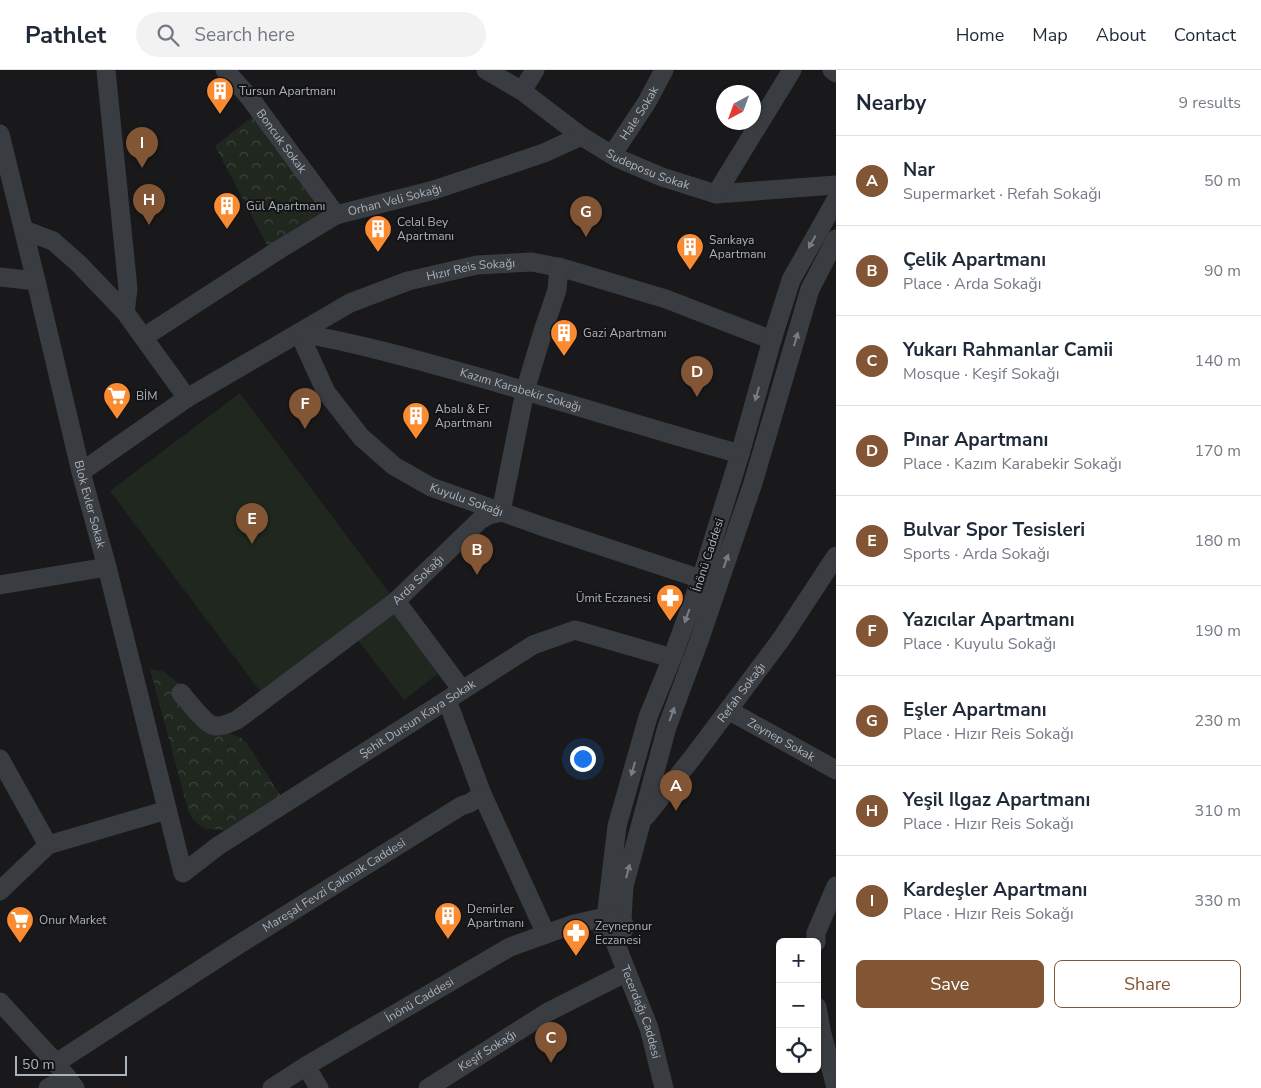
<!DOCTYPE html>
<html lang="en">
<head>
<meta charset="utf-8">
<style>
	body { margin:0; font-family:"Nunito Sans",sans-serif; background:#f2f2f3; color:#1f2937 }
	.controls { position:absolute; right:15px; bottom:15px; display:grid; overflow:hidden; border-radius:8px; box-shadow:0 1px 4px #0004 }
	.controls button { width:45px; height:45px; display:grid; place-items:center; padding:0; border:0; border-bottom:1px solid #e0e1e3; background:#fff; color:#1f2937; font:25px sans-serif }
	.compass { position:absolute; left:716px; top:15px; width:45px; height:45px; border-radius:50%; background:#fff; box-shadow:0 1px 4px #0004; rotate:221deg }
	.scale { position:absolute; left:15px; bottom:12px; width:112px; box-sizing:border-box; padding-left:5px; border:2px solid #aab3bb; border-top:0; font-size:14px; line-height:18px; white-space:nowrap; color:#aab3bb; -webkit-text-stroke:4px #141416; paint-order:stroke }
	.you { position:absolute; left:582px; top:688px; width:18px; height:18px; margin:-12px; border:4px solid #fff; border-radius:50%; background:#1a73e8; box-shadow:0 0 0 8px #1a73e833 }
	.badge { display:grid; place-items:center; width:32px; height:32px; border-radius:50%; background:#825534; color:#fff; font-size:16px; font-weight:700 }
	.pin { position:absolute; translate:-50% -41px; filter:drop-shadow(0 1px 2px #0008) }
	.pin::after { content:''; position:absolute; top:26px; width:18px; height:15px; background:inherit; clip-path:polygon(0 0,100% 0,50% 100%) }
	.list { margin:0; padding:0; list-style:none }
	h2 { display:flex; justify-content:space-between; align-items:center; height:65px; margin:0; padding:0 20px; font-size:21px }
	h2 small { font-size:16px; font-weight:400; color:#747a83 }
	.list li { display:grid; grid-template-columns:32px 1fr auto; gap:15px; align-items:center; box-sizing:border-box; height:90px; padding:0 20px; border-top:1px solid #e0e1e3 }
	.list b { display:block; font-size:19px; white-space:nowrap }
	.list p { margin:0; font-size:16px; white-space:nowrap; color:#747a83 }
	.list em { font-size:16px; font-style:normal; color:#747a83 }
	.actions { display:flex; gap:10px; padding:15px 20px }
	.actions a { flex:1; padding:11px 0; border:1px solid #825534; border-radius:8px; text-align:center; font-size:18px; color:#825534 }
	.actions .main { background:#825534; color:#fff }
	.icon { flex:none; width:28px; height:28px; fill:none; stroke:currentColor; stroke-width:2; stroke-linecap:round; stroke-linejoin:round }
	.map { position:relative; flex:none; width:836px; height:1018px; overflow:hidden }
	header { display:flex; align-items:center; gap:30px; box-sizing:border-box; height:70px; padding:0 25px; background:#fff; border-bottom:1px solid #e0e1e3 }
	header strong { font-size:24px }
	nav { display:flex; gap:28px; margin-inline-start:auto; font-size:18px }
	.search { width:350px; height:45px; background:#f2f2f3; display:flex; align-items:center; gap:12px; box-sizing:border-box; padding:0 18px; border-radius:28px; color:#747a83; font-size:19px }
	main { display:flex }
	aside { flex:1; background:#fff }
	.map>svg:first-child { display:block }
</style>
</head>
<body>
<header>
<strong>Pathlet</strong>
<div class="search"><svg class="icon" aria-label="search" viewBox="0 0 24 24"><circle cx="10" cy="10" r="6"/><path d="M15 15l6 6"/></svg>Search here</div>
<nav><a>Home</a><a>Map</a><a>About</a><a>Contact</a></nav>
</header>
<main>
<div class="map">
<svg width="836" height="1018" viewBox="0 0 836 1018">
	<defs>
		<pattern id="park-crowns" width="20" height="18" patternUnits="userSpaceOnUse" patternTransform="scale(1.25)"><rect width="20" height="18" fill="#1f271e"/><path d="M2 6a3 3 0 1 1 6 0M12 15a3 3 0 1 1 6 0" fill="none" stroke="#3d443d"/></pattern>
	</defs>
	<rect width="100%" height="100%" fill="#19191b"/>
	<!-- grass -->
	<path fill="#1f271e" d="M240,323L393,528L263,625L110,421Z
		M397,538L444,599L404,630L357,569Z"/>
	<!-- park -->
	<path fill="url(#park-crowns)" d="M253,46L323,140L322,143L269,179L215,76Z
		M150,599L162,601L176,611L189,630L226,662L241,668L246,672L283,729L226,760L206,759L199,755L192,748L188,740Z"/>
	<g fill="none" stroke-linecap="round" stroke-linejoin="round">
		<!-- minor -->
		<g stroke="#393c40" stroke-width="19">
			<path id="s1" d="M106,0L128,219L125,242L187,328L350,233L408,211L477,195L532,192L566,199L666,229L772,270"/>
			<path id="s2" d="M225,0L250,28L336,145"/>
			<path id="s3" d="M486,0L522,21L581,66L617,88L662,107L716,124L836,115"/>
			<path d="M832,0L836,3"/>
			<path d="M522,21L535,0"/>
			<path id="s4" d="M0,64L36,211L81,402L107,497L183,803L218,776L533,575L575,560L672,588"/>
			<path id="s5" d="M612,85L647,32L664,0"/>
			<path d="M716,124L792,0"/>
			<path d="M836,130L791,210L772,270L740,384L701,509L672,588L648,647L617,756L606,848C590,870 634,873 622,849L624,816L667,657L699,571L753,413L810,219L836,169"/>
			<path d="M24,160L53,171L79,194L125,242"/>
			<path d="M0,207L36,211"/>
			<path id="s6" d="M299,263L326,322L361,367L394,396L431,417L544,457L701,509"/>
			<path id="s7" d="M299,263C357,273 414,289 471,305C561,331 650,359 740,384"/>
			<path id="s8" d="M144,267L280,179L336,145L434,120L544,83L581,66"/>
			<path d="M81,402L187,328"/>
			<path d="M0,515L107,497"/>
			<path d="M396,531L462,620"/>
			<path id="s9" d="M181,623C187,630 204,652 212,655C220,658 230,653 237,650L396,531L480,450L489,445L501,442L525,321L543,261L557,220L559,197"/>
			<path d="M447,630L482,724"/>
			<path id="s10" d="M728,640L836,700"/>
			<path d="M0,689L48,775L0,821"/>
			<path id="s11" d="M646,746L693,687L782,568L836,486"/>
			<path d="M48,775L167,740"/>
			<path id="s12" d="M613,867L649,958L664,1018"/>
			<path d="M816,872V863L836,816"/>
			<path d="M0,932L56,993L75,1018"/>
			<path d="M817,937L821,960L836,1018"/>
			<path id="s13" d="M56,993L238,875L461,736L470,733L482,724L546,864"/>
			<path d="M306,996L319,1018"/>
			<path d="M48,1018L67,1007"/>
			<path id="s14" d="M272,1018L306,996L510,877L574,854L614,845"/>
			<path id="s15" d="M428,1018L548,942L627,902"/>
		</g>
	</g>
	<!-- one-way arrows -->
	<defs><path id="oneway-solid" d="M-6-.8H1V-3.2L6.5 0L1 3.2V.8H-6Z" transform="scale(1.25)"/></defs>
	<g fill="#777d84">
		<use href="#oneway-solid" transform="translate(812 172) rotate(119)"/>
		<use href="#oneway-solid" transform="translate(796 269) rotate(-74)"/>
		<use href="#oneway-solid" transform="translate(757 324) rotate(106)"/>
		<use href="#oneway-solid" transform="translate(726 491) rotate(-71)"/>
		<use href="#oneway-solid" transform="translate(687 546) rotate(110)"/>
		<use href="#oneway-solid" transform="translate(672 644) rotate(-70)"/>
		<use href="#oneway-solid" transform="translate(633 699) rotate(106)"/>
		<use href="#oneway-solid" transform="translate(628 801) rotate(-75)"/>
	</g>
	<!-- icons -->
	<defs>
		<symbol id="building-pin" viewBox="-11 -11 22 30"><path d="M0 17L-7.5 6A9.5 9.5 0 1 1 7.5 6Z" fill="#fb8b31" stroke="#141416"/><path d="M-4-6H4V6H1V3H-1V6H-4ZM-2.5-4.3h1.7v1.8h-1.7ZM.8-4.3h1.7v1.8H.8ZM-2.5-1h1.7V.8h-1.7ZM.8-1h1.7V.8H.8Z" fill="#fff"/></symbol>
		<symbol id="supermarket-pin" viewBox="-11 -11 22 30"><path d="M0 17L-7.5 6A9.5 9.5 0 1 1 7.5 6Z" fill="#fb8b31" stroke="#141416"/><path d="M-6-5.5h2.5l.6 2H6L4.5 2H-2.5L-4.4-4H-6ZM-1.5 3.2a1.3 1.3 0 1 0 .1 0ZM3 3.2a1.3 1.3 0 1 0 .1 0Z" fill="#fff"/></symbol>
		<symbol id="pharmacy-pin" viewBox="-11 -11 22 30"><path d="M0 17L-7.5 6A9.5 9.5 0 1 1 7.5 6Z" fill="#fb8b31" stroke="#141416"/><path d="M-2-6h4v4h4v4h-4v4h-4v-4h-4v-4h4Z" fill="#fff"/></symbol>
	</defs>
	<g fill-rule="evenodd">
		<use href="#building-pin" x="204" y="5" width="32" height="43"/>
		<use href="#building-pin" x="211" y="120" width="32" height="43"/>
		<use href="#building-pin" x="362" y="143" width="32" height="43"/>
		<use href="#building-pin" x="674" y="161" width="32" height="43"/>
		<use href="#building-pin" x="548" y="247" width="32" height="43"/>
		<use href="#supermarket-pin" x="101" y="310" width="32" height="43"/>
		<use href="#building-pin" x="400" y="330" width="32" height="43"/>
		<use href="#pharmacy-pin" x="654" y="512" width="32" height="43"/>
		<use href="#building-pin" x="432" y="830" width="32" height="43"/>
		<use href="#supermarket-pin" x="4" y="834" width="32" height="43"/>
		<use href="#pharmacy-pin" x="560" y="847" width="32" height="43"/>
	</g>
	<g text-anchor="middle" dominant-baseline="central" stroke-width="4" stroke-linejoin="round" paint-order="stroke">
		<!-- poi labels -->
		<g font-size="12" fill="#aab3bb" stroke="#141416" text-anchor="start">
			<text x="239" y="21">Tursun Apartmanı</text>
			<text x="246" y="136">Gül Apartmanı</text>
			<text x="397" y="152">Celal Bey<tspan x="397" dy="14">Apartmanı</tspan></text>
			<text x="709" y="170">Sarıkaya<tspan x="709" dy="14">Apartmanı</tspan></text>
			<text x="583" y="263">Gazi Apartmanı</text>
			<text x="136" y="326">BİM</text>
			<text x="435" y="339">Abalı &amp; Er<tspan x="435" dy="14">Apartmanı</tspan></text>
			<text x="651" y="528" text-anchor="end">Ümit Eczanesi</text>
			<text x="467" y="839">Demirler<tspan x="467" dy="14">Apartmanı</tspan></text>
			<text x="39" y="850">Onur Market</text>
			<text x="595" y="856">Zeynepnur<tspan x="595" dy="14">Eczanesi</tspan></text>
		</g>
		<!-- street labels -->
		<g font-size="12" fill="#aab3bb" stroke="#141416">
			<text stroke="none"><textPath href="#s5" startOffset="50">Hale Sokak</textPath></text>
			<text stroke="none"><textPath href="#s2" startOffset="91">Boncuk Sokak</textPath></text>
			<text stroke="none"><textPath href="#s3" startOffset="191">Sudeposu Sokak</textPath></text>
			<text stroke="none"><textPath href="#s8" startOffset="288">Orhan Veli Sokağı</textPath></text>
			<text stroke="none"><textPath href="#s1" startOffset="664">Hızır Reis Sokağı</textPath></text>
			<text stroke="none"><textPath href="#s7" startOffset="229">Kazım Karabekir Sokağı</textPath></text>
			<text stroke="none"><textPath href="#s6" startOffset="246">Kuyulu Sokağı</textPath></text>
			<text stroke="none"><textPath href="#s4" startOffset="381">Blok Evler Sokak</textPath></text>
			<text transform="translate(708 485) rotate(-72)">İnönü Caddesi</text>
			<text stroke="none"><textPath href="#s9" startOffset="300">Arda Sokağı</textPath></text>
			<text stroke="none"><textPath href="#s11" startOffset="156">Refah Sokağı</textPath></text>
			<text stroke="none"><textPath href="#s4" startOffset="1042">Şehit Dursun Kaya Sokak</textPath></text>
			<text stroke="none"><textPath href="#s10" startOffset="61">Zeynep Sokak</textPath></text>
			<text stroke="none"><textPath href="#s13" startOffset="330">Mareşal Fevzi Çakmak Caddesi</textPath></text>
			<text stroke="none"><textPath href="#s14" startOffset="172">İnönü Caddesi</textPath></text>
			<text stroke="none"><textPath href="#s12" startOffset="80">Tecerdağı Caddesi</textPath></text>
			<text stroke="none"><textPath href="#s15" startOffset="70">Keşif Sokağı</textPath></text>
		</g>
	</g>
</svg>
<div class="controls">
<button>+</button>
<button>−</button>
<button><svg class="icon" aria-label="locate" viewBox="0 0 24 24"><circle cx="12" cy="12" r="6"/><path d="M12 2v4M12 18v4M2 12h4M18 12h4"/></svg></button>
</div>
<svg class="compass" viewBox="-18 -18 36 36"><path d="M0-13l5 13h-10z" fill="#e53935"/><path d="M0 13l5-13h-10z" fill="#747a83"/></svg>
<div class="scale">50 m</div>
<div class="you"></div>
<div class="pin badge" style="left:676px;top:741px">A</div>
<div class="pin badge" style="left:477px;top:505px">B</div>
<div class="pin badge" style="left:551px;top:993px">C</div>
<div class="pin badge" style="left:697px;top:327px">D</div>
<div class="pin badge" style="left:252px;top:474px">E</div>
<div class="pin badge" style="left:305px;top:359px">F</div>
<div class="pin badge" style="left:586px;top:167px">G</div>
<div class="pin badge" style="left:149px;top:155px">H</div>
<div class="pin badge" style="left:142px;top:98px">I</div>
</div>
<aside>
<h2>Nearby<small>9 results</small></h2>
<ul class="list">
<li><span class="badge">A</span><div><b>Nar</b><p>Supermarket · Refah Sokağı</p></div><em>50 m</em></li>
<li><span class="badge">B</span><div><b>Çelik Apartmanı</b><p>Place · Arda Sokağı</p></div><em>90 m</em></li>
<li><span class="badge">C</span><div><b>Yukarı Rahmanlar Camii</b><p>Mosque · Keşif Sokağı</p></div><em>140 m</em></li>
<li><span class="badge">D</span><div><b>Pınar Apartmanı</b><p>Place · Kazım Karabekir Sokağı</p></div><em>170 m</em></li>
<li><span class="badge">E</span><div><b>Bulvar Spor Tesisleri</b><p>Sports · Arda Sokağı</p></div><em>180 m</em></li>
<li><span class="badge">F</span><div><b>Yazıcılar Apartmanı</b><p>Place · Kuyulu Sokağı</p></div><em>190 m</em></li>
<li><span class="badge">G</span><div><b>Eşler Apartmanı</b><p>Place · Hızır Reis Sokağı</p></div><em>230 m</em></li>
<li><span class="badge">H</span><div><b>Yeşil Ilgaz Apartmanı</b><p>Place · Hızır Reis Sokağı</p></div><em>310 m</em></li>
<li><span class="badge">I</span><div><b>Kardeşler Apartmanı</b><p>Place · Hızır Reis Sokağı</p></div><em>330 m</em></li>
</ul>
<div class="actions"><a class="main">Save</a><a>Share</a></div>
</aside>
</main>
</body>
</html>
